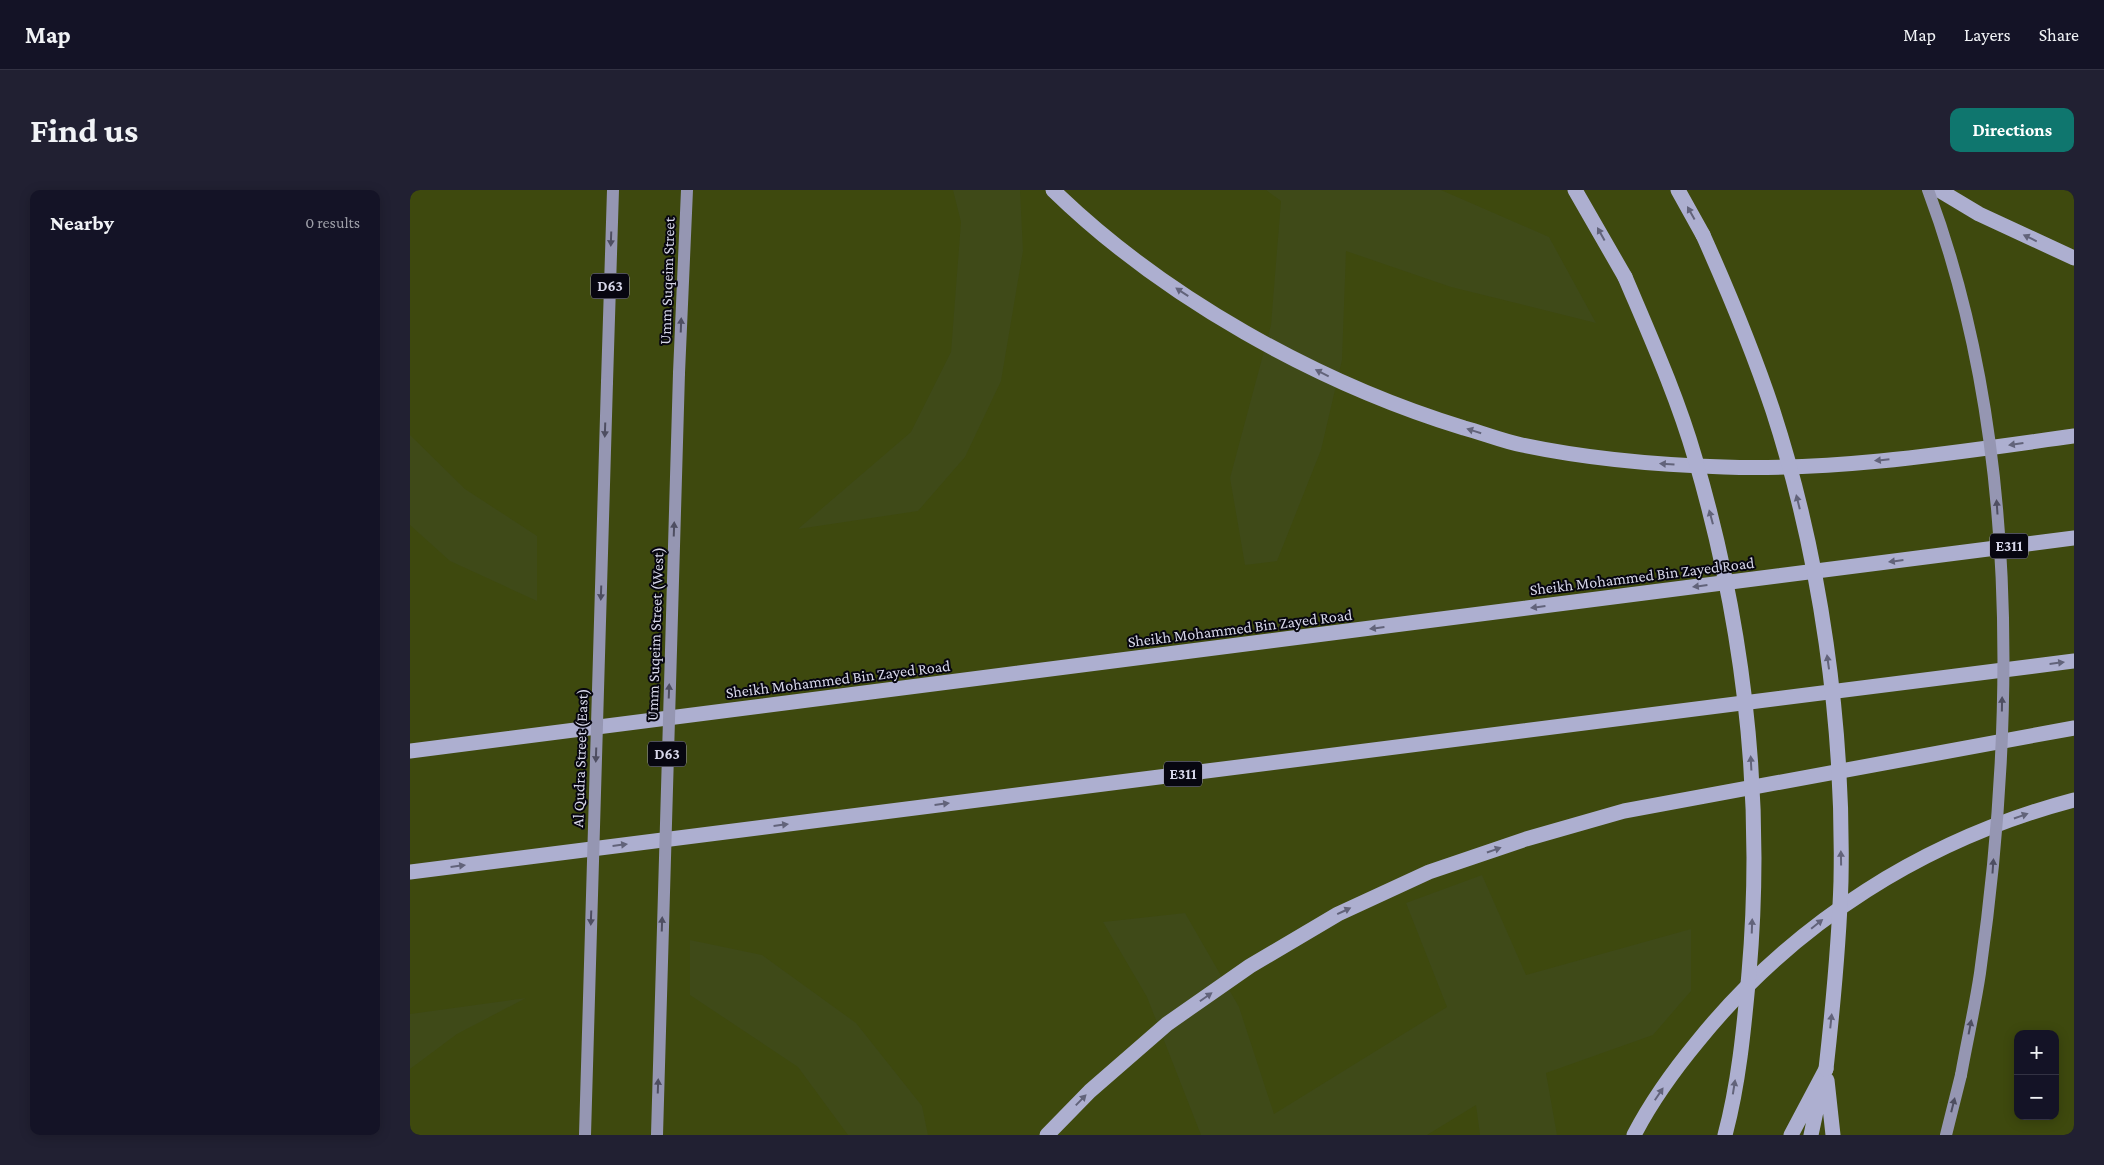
<!DOCTYPE html>
<html lang="en">
<head>
<meta charset="utf-8">
<style>
	body { margin:0; font-family:"Crimson Pro",serif; background:#212032; color:#f1f3f6 }
	.controls { position:absolute; right:15px; bottom:15px; display:grid; overflow:hidden; border-radius:10px; box-shadow:0 2px 12px #0003 }
	.controls button { width:45px; height:45px; display:grid; place-items:center; padding:0; border:0; border-bottom:1px solid #333243; background:#141326; color:#f1f3f6; font:25px sans-serif }
	.list { margin:0; padding:0; list-style:none }
	h2 { display:flex; justify-content:space-between; align-items:center; height:65px; margin:0; padding:0 20px; font-size:21px }
	h2 small { font-size:16px; font-weight:400; color:#9d9ea7 }
	.map { position:relative; flex:none; width:1664px; height:945px; overflow:hidden; border-radius:10px }
	header { display:flex; align-items:center; gap:30px; box-sizing:border-box; height:70px; padding:0 25px; background:#141326; border-bottom:1px solid #333243 }
	header strong { font-size:24px }
	nav { display:flex; gap:28px; margin-inline-start:auto; font-size:18px }
	.intro { display:flex; align-items:center; justify-content:space-between; box-sizing:border-box; height:120px; padding:0 30px }
	h1 { margin:0; font-size:35px }
	.button { padding:12px 22px; border-radius:10px; background:#0f766e; color:#fff; font-size:18px; font-weight:700 }
	main { display:flex; gap:30px; padding:0 30px }
	aside { flex:1; background:#141326; border-radius:10px; box-shadow:0 2px 12px #0003 }
	.map>svg:first-child { display:block }
</style>
</head>
<body>
<header>
<strong>Map</strong>
<nav><a>Map</a><a>Layers</a><a>Share</a></nav>
</header>
<div class="intro"><h1>Find us</h1><a class="button">Directions</a></div>
<main>
<aside>
<h2>Nearby<small>0 results</small></h2>
<ul class="list">
</ul>
</aside>
<div class="map">
<svg width="1664" height="945" viewBox="0 0 1664 945">
	<rect width="100%" height="100%" fill="#1b1932"/>
	<!-- green -->
	<path fill="#3e490e" fill-rule="evenodd" d="M0,0H1664V945H0ZM1608,844H1645V926H1608Z"/>
	<!-- forest -->
	<path fill="#3f4a18" d="M543,0H610L613,61L591,191L555,267L508,321L388,339L501,242L541,162L551,32Z
		M856,0H1031L1139,47L1186,133L1041,97L936,61L932,170L911,260L867,371L835,375L820,288L861,135L871,11Z
		M0,245L55,299L127,346V411L40,371L0,335Z
		M1072,685L1116,785L1281,739V801L1243,845L1136,883L1147,945H1070L1066,915L1017,945H791L737,807L693,732L775,723L829,817L864,924L1037,817L996,713Z
		M280,750L352,765L446,833L512,916L518,945H438L388,877L280,805Z
		M116,808L47,844L0,879V824Z"/>
	<g fill="none" stroke-linecap="round" stroke-linejoin="round">
		<!-- primary -->
		<path stroke="#9596b2" stroke-width="12" d="M269,183L277,0
			M197,192L203,0
			M1536,945L1551,885"/>
		<!-- highway -->
		<path stroke="#adafd0" stroke-width="15" d="M643,0C753,107 907,193 1054,238C1073,243 1092,251 1112,255C1178,269 1247,275 1314,277C1431,281 1548,262 1664,246
			M1165,0L1215,87
			M1268,0L1293,45
			M1529,0L1569,24L1664,68
			M0,561L1664,348
			M0,682L1664,471
			M1417,890L1423,945
			M637,945L680,901L757,834L840,776L928,724L1019,682L1116,649L1214,621L1664,538
			M1224,945C1241,912 1264,880 1288,851C1384,732 1516,649 1664,610
			M1381,945L1416,879
			M1401,945L1411,898"/>
		<!-- primary-bridge -->
		<path stroke="#9596b2" stroke-width="12" d="M1518,0C1609,243 1606,529 1570,783C1565,817 1557,851 1551,885
			M175,945L197,192
			M247,945L269,183"/>
		<!-- highway-bridge -->
		<path stroke="#adafd0" stroke-width="15" d="M1293,45C1319,103 1343,161 1363,221C1411,369 1434,535 1431,691C1429,754 1423,816 1416,879
			M1215,87C1240,146 1267,206 1285,268C1334,435 1354,610 1339,783C1334,837 1329,893 1315,945"/>
	</g>
	<!-- one-way arrows -->
	<defs><path id="oneway-solid" d="M-6-.8H1V-3.2L6.5 0L1 3.2V.8H-6Z" transform="scale(1.25)"/></defs>
	<g fill="#62637a">
		<use href="#oneway-solid" transform="translate(1281 23) rotate(-119)"/>
		<use href="#oneway-solid" transform="translate(1191 44) rotate(-119)"/>
		<use href="#oneway-solid" transform="translate(1620 48) rotate(-154)"/>
		<use href="#oneway-solid" transform="translate(772 102) rotate(-147)"/>
		<use href="#oneway-solid" transform="translate(912 183) rotate(-153)"/>
		<use href="#oneway-solid" transform="translate(1064 241) rotate(-163)"/>
		<use href="#oneway-solid" transform="translate(1606 254) rotate(172)"/>
		<use href="#oneway-solid" transform="translate(1472 270) rotate(174)"/>
		<use href="#oneway-solid" transform="translate(1257 274) rotate(-176)"/>
		<use href="#oneway-solid" transform="translate(1388 312) rotate(-104)"/>
		<use href="#oneway-solid" transform="translate(1301 327) rotate(-105)"/>
		<use href="#oneway-solid" transform="translate(1486 371) rotate(173)"/>
		<use href="#oneway-solid" transform="translate(1290 396) rotate(173)"/>
		<use href="#oneway-solid" transform="translate(1128 417) rotate(173)"/>
		<use href="#oneway-solid" transform="translate(967 438) rotate(173)"/>
		<use href="#oneway-solid" transform="translate(1418 472) rotate(-98)"/>
		<use href="#oneway-solid" transform="translate(1647 473) rotate(-7)"/>
		<use href="#oneway-solid" transform="translate(1341 573) rotate(-93)"/>
		<use href="#oneway-solid" transform="translate(532 614) rotate(-7)"/>
		<use href="#oneway-solid" transform="translate(1611 626) rotate(-19)"/>
		<use href="#oneway-solid" transform="translate(371 635) rotate(-7)"/>
		<use href="#oneway-solid" transform="translate(210 655) rotate(-7)"/>
		<use href="#oneway-solid" transform="translate(1084 660) rotate(-19)"/>
		<use href="#oneway-solid" transform="translate(1431 668) rotate(-91)"/>
		<use href="#oneway-solid" transform="translate(48 676) rotate(-7)"/>
		<use href="#oneway-solid" transform="translate(934 721) rotate(-25)"/>
		<use href="#oneway-solid" transform="translate(1407 734) rotate(-39)"/>
		<use href="#oneway-solid" transform="translate(1342 736) rotate(-88)"/>
		<use href="#oneway-solid" transform="translate(796 807) rotate(-35)"/>
		<use href="#oneway-solid" transform="translate(1421 831) rotate(-84)"/>
		<use href="#oneway-solid" transform="translate(1324 897) rotate(-81)"/>
		<use href="#oneway-solid" transform="translate(1249 904) rotate(-56)"/>
		<use href="#oneway-solid" transform="translate(671 910) rotate(-46)"/>
	</g>
	<g fill="#4e4e61">
		<use href="#oneway-solid" transform="translate(201 49) rotate(92)"/>
		<use href="#oneway-solid" transform="translate(271 135) rotate(-88)"/>
		<use href="#oneway-solid" transform="translate(195 240) rotate(92)"/>
		<use href="#oneway-solid" transform="translate(1587 317) rotate(-94)"/>
		<use href="#oneway-solid" transform="translate(264 339) rotate(-88)"/>
		<use href="#oneway-solid" transform="translate(191 403) rotate(92)"/>
		<use href="#oneway-solid" transform="translate(259 501) rotate(-88)"/>
		<use href="#oneway-solid" transform="translate(1592 514) rotate(-89)"/>
		<use href="#oneway-solid" transform="translate(186 565) rotate(92)"/>
		<use href="#oneway-solid" transform="translate(1583 676) rotate(-86)"/>
		<use href="#oneway-solid" transform="translate(181 728) rotate(92)"/>
		<use href="#oneway-solid" transform="translate(252 734) rotate(-88)"/>
		<use href="#oneway-solid" transform="translate(1560 837) rotate(-79)"/>
		<use href="#oneway-solid" transform="translate(248 896) rotate(-88)"/>
		<use href="#oneway-solid" transform="translate(1543 915) rotate(-76)"/>
	</g>
	<g text-anchor="middle" dominant-baseline="central" stroke-width="4" stroke-linejoin="round" paint-order="stroke">
		<!-- shield labels -->
		<g fill="#070610" stroke="#9998a8" stroke-width="1">
			<rect x="181" y="83.5" width="38" height="25" rx="4"/>
			<rect x="1580" y="343.5" width="38" height="25" rx="4"/>
			<rect x="238" y="551.5" width="38" height="25" rx="4"/>
			<rect x="754" y="571.5" width="38" height="25" rx="4"/>
		</g>
		<g font-size="15" font-weight="bold" fill="#d7d7e9">
			<text x="200" y="96">D63</text>
			<text x="1599" y="356">E311</text>
			<text x="257" y="564">D63</text>
			<text x="773" y="584">E311</text>
		</g>
		<!-- street labels -->
		<g font-size="16" fill="#d7d7e9" stroke="#070610">
			<text transform="translate(257 91) rotate(-88)">Umm Suqeim Street</text>
			<text transform="translate(1232 386) rotate(-7)">Sheikh Mohammed Bin Zayed Road</text>
			<text transform="translate(830 438) rotate(-7)">Sheikh Mohammed Bin Zayed Road</text>
			<text transform="translate(245 444) rotate(-88)">Umm Suqeim Street (West)</text>
			<text transform="translate(428 489) rotate(-7)">Sheikh Mohammed Bin Zayed Road</text>
			<text transform="translate(170 568) rotate(-88)">Al Qudra Street (East)</text>
		</g>
	</g>
</svg>
<div class="controls">
<button>+</button>
<button>−</button>
</div>
</div>
</main>
</body>
</html>
